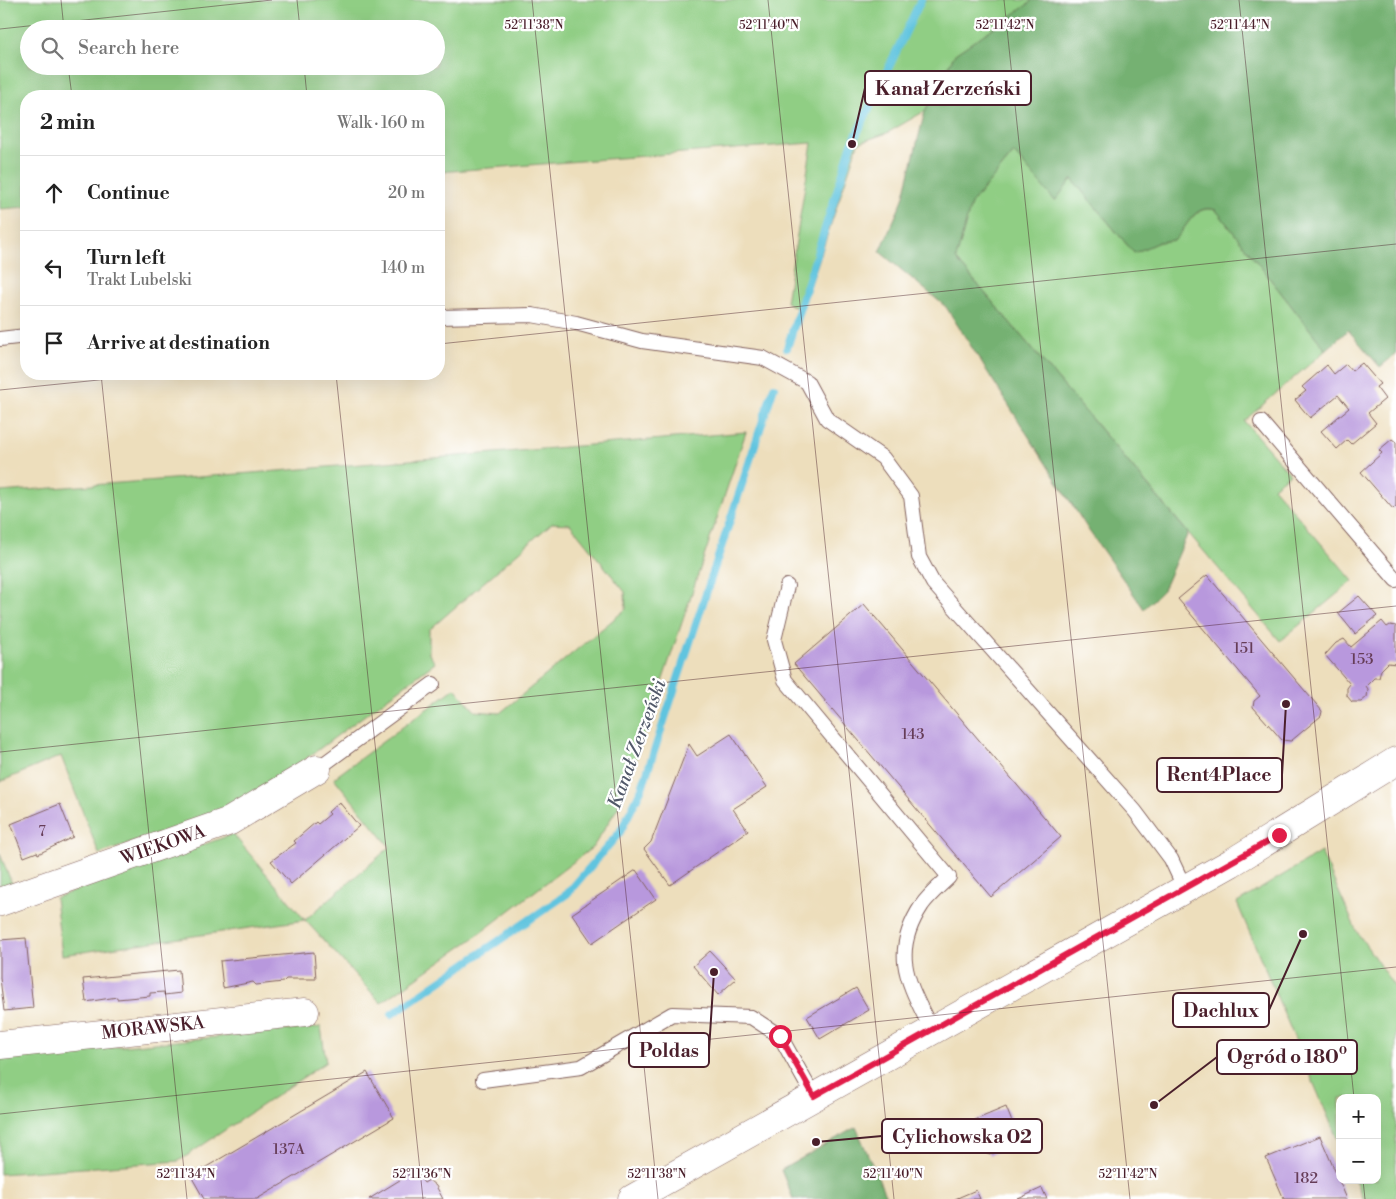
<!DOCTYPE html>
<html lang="en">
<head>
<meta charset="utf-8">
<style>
	body { margin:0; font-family:"Libre Bodoni",serif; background:#f6f6f6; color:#222 }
	.controls { position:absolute; right:15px; bottom:15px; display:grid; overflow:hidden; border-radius:10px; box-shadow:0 5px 20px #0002 }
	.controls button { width:45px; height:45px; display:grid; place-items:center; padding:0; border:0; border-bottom:1px solid #e0e0e0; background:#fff; color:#222; font:25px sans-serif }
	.stop { position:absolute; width:15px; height:15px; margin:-11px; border:4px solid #e11d48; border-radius:50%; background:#fff }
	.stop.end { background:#e11d48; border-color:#fff; box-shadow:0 1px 5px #0008 }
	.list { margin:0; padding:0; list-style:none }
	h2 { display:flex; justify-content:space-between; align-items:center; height:65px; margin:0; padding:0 20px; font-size:21px }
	h2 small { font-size:16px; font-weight:400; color:#767676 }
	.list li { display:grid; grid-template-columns:32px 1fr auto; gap:15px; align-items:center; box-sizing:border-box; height:75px; padding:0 20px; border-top:1px solid #e0e0e0 }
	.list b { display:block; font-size:19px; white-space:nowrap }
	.list p { margin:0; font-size:16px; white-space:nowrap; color:#767676 }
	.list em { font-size:16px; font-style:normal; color:#767676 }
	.icon { flex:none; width:28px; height:28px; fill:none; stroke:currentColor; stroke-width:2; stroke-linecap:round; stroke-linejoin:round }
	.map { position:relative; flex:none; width:1396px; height:1199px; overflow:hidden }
	.search { position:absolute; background:#fff; box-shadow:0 5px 20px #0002; left:20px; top:20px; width:425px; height:55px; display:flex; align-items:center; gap:12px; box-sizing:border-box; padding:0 18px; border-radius:28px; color:#767676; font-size:19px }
	.panel { position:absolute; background:#fff; box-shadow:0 5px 20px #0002; left:20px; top:90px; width:425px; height:290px; border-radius:20px }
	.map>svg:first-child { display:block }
</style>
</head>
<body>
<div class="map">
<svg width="1396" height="1199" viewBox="0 0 1396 1199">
	<rect width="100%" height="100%" fill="#fff"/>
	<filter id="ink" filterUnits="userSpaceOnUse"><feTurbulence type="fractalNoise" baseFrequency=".02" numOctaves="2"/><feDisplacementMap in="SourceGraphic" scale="10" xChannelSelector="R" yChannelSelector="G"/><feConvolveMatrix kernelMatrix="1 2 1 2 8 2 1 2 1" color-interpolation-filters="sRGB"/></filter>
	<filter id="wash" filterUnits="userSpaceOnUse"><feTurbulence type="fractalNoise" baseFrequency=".0096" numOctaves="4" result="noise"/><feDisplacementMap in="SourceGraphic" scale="20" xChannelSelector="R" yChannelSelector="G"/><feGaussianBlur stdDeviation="1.12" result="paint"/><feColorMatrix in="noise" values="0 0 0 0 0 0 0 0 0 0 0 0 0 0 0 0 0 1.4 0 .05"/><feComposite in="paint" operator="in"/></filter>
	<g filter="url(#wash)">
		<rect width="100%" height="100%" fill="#eddebc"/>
		<!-- green -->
		<path fill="#90ce84" stroke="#6d7658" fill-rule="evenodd" d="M0,0H1031V3L955,54L925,111L887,133L858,143L802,311L786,302L812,143L439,172V96H26V207L0,209ZM29,29H436V66H29Z
			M1014,153L1055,200L1072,179L1134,253L1159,242L1175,240C1188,226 1194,204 1216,210L1326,350L1244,421L1290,474L1273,487L1353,581L1280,641L956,259L971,204Z
			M746,432L622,801L593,847L471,940L381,1003L305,920L62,955L55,898L233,834L305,920L390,847L334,778L455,688L475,711L500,713L626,609L625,592L570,524L552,523L429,630V654L435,663L299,764L221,813L99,854L61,756L0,782V492L278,471Z
			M1321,852L1357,932L1396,989V1199H1363L1355,1180H1377V1098H1340V1145L1237,903Z
			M0,854L13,886L0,889Z
			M321,1027L326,1062L179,1161L0,1174V1058Z"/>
		<!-- forest -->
		<path fill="#74b172" stroke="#5f684e" d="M1031,0H1396V354L1380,367L1348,330L1326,350L1216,210C1194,203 1188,226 1175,240L1159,242L1134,253L1072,179L1055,201L1014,153L971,204L956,259L1188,533L1163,590L1144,609L1089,531L946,307L880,252L903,199L925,111L955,54L1030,3Z
			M856,1127L887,1199H793L781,1170Z"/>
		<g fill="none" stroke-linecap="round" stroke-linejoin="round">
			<!-- stream -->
			<path stroke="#61c4df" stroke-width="8" d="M787,348L852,144L921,0
				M392,1014L567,894L620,832L642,788L774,387"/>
		</g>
		<g id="blocks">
			<!-- building -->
			<path fill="#b898dd" d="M1362,363L1380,384L1376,387L1385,399L1368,413L1376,423L1351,444L1347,440L1337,449L1321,431L1349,408L1338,395L1310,418L1295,400L1306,391L1302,387L1327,365L1334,374L1346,364L1352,371Z
				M1392,439L1396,442V506L1393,509L1361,472L1382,453L1379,450Z
				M1207,575L1322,711L1321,716L1291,741L1282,740L1253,707L1254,701L1260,696L1178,599Z
				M1359,596L1377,616L1355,634L1338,613Z
				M864,604L1061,837L991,897L794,664Z
				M1382,621L1387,627L1390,625L1396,626V664L1388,663L1381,670L1379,678H1374L1366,686L1368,689L1367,697L1361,702H1352L1347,696V688L1350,684L1325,655L1336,643L1344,639L1351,647Z
				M731,734L767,787L733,809L748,831L670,885L644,849L651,842L689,744L697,756Z
				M339,802L359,826L291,884L271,861L296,843L294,841L316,822L318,824L330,814L328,812Z
				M60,804L73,837L38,854L37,852L24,857L11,824Z
				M636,870L656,899L592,943L572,914Z
				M26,938L33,1008L4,1011L0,978V940Z
				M710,951L736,979L718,995L693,966Z
				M314,952L316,979H286L283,982L256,985L253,982L223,988L220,961Z
				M179,970L181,993L164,995V992L150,993V996L117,999V997L86,1002L83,979Z
				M856,988L869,1010L820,1039L807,1017Z
				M367,1072L394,1118L257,1199H204L191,1176Z
				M1006,1107L1020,1142L989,1155L975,1120Z
				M1320,1136L1347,1199H1284L1266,1158Z
				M416,1170L424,1183L429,1180L436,1186L443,1199H369Z
				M1042,1188L1047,1199H1018Z
				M976,1190L980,1199H955Z"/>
		</g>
	</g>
	<g filter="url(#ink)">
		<use href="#blocks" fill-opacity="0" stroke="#83625e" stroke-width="1"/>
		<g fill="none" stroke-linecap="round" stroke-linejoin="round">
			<defs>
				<path id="service" d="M439,317L532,315L576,323L642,341L763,358L807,382L827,419L883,458L911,496L919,557L933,583L1135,811L1171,859L1185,889
					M0,339L26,336
					M1261,422L1396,580
					M787,586L774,640L785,680L949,877C940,886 929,895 922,905C889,955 909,983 932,1031
					M317,769L433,684
					M483,1080L581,1067L672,1014L751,1017L780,1036L814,1097"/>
				<path id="minor" d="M0,902L230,821L317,769
					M0,1045L305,1012"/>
				<path id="tertiary" d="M632,1199L1231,863L1396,761"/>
			</defs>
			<!-- service casing -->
			<use href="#service" stroke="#83625e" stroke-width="16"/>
			<!-- minor casing -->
			<use href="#minor" stroke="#83625e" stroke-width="29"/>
			<!-- tertiary casing -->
			<use href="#tertiary" stroke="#83625e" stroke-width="29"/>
			<!-- service -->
			<use href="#service" stroke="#fff" stroke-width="14"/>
			<!-- minor -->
			<use href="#minor" stroke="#fff" stroke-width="28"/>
			<!-- tertiary -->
			<use href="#tertiary" stroke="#fff" stroke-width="28"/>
		</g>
	</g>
	<g fill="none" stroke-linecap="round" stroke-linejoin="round" filter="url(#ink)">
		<!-- route -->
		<path stroke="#e11d48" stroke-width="6" d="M780,1036L814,1096L1279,835"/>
	</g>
	<!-- ticks -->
	<path fill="none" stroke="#4a1f2b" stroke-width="1" stroke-opacity="0.45" d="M61,0L64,29M297,0L300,29M532,0L658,1199M768,0L894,1199M1004,0L1130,1199M1239,0L1354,1098M0,29L272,0M68,66L72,96M304,66L307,96M439,344L1396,244M101,374L187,1199M336,374L423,1199M0,390L158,374M0,752L1396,606M0,1114L1396,967M1363,1180L1365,1199"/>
	<g text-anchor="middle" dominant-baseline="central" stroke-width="4.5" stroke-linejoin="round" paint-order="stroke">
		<!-- number labels -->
		<g font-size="15" fill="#663d58">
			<text x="1244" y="648">151</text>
			<text x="1362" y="659">153</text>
			<text x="913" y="734">143</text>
			<text x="42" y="831">7</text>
			<text x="289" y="1149">137A</text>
			<text x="1306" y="1178">182</text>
		</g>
		<!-- street labels -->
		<g font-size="18" fill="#4a1f2b" stroke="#fff">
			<text transform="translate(163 845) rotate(-19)">WIEKOWA</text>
			<text transform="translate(153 1028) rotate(-6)">MORAWSKA</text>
		</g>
		<!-- water labels -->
		<g font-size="19" font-style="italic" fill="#52596a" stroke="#fff">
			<text transform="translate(637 744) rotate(-70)">Kanał Zerzeński</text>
		</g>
	</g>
	<g font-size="12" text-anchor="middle" fill="#4a1f2b" stroke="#fff" stroke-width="4.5" stroke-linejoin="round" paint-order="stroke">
		<text x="534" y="29">52°11'38"N</text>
		<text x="769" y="29">52°11'40"N</text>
		<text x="1005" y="29">52°11'42"N</text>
		<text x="1240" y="29">52°11'44"N</text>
		<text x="186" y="1178">52°11'34"N</text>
		<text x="422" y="1178">52°11'36"N</text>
		<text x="657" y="1178">52°11'38"N</text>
		<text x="893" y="1178">52°11'40"N</text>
		<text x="1128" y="1178">52°11'42"N</text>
	</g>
	<!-- callouts -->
	<path fill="none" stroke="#4a1f2b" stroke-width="2" d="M852 144L865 88M1286 704L1282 775M1303 934L1269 1010M714 972L709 1050M1154 1105L1217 1057M816 1142L882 1136"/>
	<g fill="#4a1f2b" stroke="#fff" stroke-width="2">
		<circle cx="852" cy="144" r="5"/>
		<circle cx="1286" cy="704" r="5"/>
		<circle cx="1303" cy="934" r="5"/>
		<circle cx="714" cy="972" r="5"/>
		<circle cx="1154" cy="1105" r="5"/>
		<circle cx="816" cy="1142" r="5"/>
	</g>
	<g fill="#fff" stroke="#4a1f2b" stroke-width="2">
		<rect x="865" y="71" width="166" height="34" rx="5"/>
		<rect x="1157" y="758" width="125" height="34" rx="5"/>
		<rect x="1173" y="993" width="96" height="34" rx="5"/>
		<rect x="629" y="1033" width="80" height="34" rx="5"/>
		<rect x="1217" y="1040" width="140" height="34" rx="5"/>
		<rect x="882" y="1119" width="160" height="34" rx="5"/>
	</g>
	<g font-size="19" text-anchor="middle" font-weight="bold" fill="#4a1f2b">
		<text x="948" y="95">Kanał Zerzeński</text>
		<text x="1219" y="781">Rent4Place</text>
		<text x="1221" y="1017">Dachlux</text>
		<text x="669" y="1057">Poldas</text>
		<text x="1287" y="1063">Ogród o 180⁰</text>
		<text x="962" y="1143">Cylichowska 02</text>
	</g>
</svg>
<div class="controls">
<button>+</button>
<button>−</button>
</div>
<div class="stop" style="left:780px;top:1036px"></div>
<div class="stop end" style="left:1279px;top:835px"></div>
<div class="search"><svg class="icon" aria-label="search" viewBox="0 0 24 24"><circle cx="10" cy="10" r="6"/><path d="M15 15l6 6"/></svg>Search here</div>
<section class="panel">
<h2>2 min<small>Walk · 160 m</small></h2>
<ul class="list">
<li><svg class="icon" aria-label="ahead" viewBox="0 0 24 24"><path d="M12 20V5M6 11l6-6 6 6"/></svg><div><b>Continue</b></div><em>20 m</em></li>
<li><svg class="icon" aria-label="left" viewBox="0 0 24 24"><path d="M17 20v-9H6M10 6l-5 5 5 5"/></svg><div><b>Turn left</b><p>Trakt Lubelski</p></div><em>140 m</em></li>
<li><svg class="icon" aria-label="arrive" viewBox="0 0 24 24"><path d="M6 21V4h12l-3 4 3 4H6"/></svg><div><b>Arrive at destination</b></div></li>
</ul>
</section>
</div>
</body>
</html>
